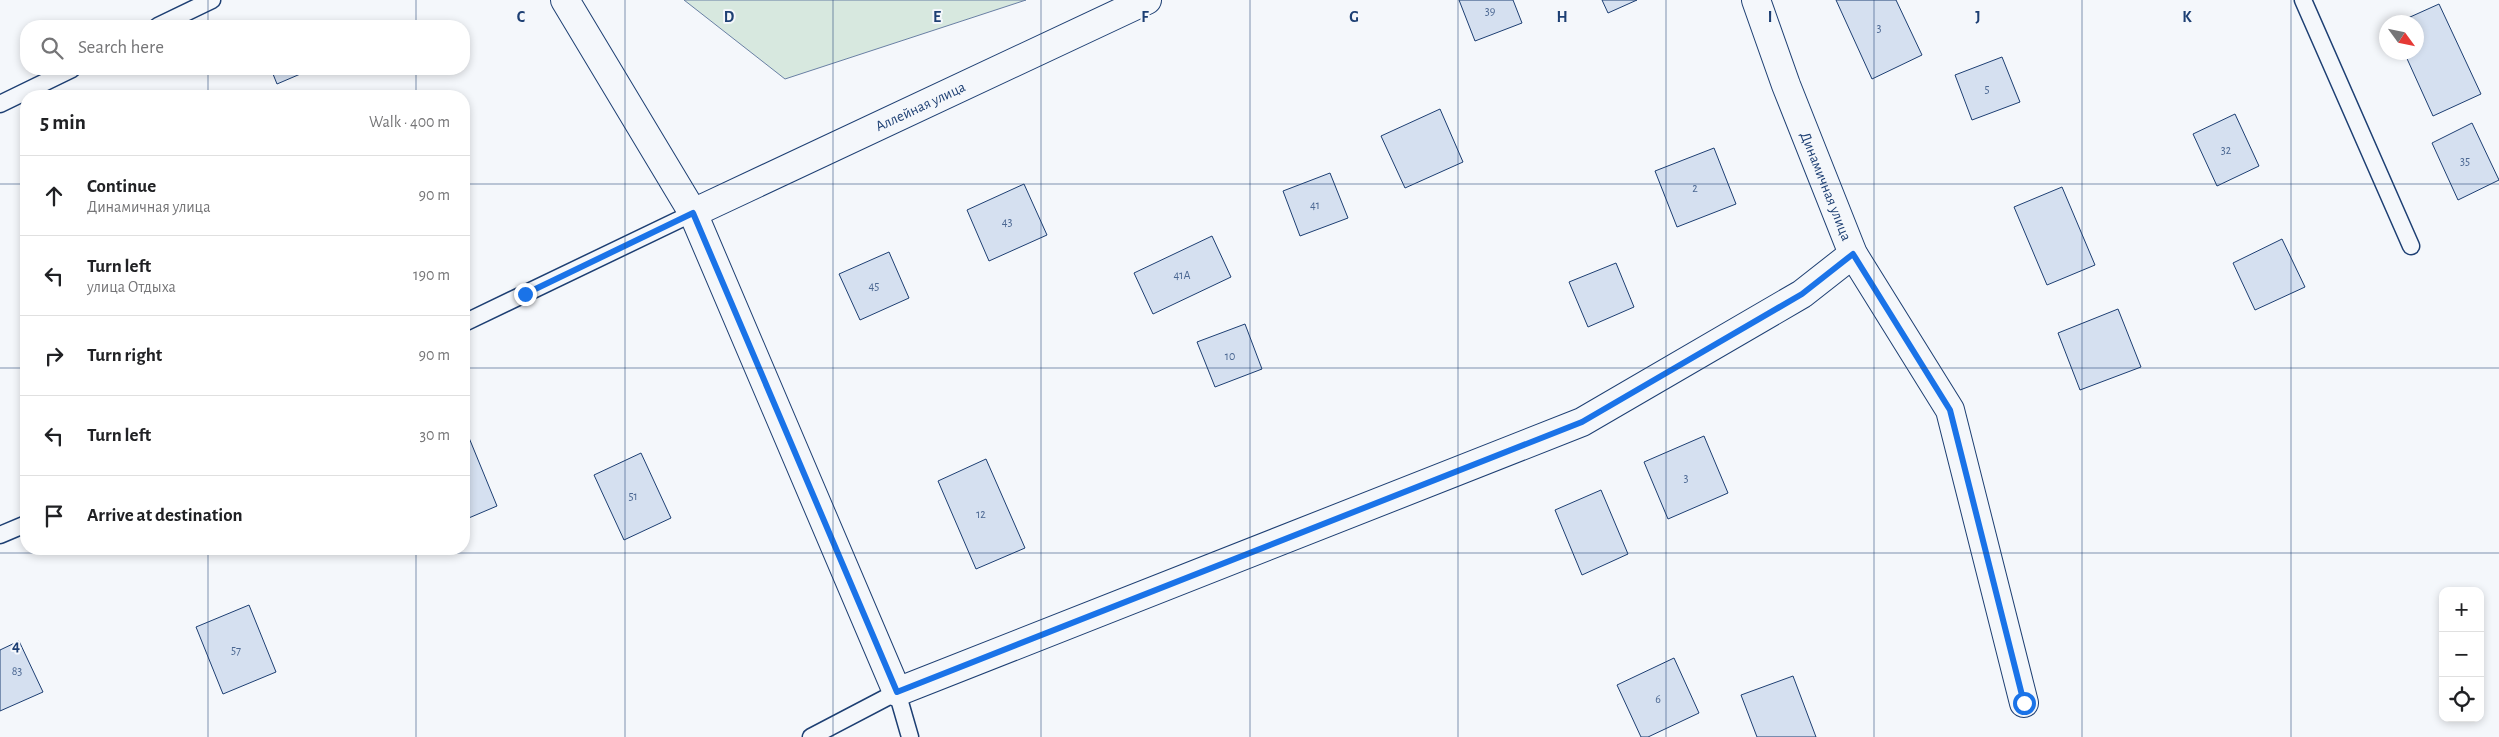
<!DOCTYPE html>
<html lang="en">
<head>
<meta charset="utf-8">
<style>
	body { margin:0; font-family:"Alegreya Sans",sans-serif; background:#f6f6f6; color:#202124 }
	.controls { position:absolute; right:15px; bottom:15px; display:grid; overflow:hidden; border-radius:10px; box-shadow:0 2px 8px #0003 }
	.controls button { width:45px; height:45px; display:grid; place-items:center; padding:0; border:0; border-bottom:1px solid #e0e0e0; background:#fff; color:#202124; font:25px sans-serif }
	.compass { position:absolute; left:2379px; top:15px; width:45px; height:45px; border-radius:50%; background:#fff; box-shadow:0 2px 8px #0003; rotate:123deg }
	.stop { position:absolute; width:15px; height:15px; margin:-11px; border:4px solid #1a73e8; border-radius:50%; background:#fff }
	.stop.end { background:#1a73e8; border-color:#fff; box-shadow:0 1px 5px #0008 }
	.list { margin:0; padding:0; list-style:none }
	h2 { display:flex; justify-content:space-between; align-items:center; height:65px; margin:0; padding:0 20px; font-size:21px }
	h2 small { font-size:16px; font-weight:400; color:#757577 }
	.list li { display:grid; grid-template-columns:32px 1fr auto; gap:15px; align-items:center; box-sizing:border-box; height:80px; padding:0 20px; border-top:1px solid #e0e0e0 }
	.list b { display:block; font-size:19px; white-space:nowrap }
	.list p { margin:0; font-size:16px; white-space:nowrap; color:#757577 }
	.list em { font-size:16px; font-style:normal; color:#757577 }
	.icon { flex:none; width:28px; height:28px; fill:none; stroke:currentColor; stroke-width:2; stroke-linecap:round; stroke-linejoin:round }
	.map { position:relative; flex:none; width:2499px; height:737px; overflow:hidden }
	.search { position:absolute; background:#fff; box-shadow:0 2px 8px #0003; left:20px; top:20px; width:450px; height:55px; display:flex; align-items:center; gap:12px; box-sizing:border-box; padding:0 18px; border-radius:20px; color:#757577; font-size:19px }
	.panel { position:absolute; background:#fff; box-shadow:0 2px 8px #0003; left:20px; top:90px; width:450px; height:465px; border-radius:20px }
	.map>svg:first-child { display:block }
</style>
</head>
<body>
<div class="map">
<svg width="2499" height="737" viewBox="0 0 2499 737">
	<rect width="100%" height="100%" fill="#f4f7fb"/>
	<!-- green -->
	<path fill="#d7e8df" stroke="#687fa3" d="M684,0H1026L785,79Z"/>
	<!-- building -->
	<path fill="#d5e0f0" stroke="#1d3f73" d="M1459,0H1513L1522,23L1475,41Z
		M1602,0H1637L1608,13Z
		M1836,0H1896L1922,55L1872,79Z
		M2439,4L2481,94L2433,116L2404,52H2416V22H2399Z
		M2002,57L2020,102L1972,120L1955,75Z
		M271,69H312L277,84Z
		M1440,109L1463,162L1405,188L1381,136Z
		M2235,114L2259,166L2217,186L2193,134Z
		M2472,123L2499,180L2458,200L2432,143Z
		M1714,148L1736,204L1677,227L1655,171Z
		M1330,173L1348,218L1300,236L1283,191Z
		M1024,184L1047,235L989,261L967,210Z
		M2062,187L2095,265L2047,285L2014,207Z
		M1212,236L1231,277L1153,314L1134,273Z
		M2282,239L2305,287L2255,310L2233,263Z
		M889,252L909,298L860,320L839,274Z
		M1616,263L1634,307L1588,327L1569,282Z
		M2118,309L2141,367L2080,390L2058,333Z
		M1245,324L1262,369L1215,387L1197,342Z
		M465,428L497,506L464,520V429Z
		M1704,436L1728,493L1668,519L1644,462Z
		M641,453L671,518L624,540L594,475Z
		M986,459L1025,548L976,569L938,481Z
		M1601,490L1628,554L1582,575L1555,510Z
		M249,605L276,672L223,694L196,627Z
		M19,641L43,692L0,711V650Z
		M1674,658L1699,713L1648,737H1641L1617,685Z
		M1793,676L1816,737H1757L1741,695Z"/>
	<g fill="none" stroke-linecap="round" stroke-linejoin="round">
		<defs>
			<path id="service" d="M2303,0L2411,246
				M158,26L212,0
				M0,104L72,69
				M464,323L693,213
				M0,535L26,524
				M811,737L897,692L910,737"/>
			<g id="minor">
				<path d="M565,0L693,213L897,692L1582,422L1802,294L1853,254"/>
				<path id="s1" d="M1756,0L1786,85L1853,254L1950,410L2024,703"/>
				<path id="s2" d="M693,213L1147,0"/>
			</g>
		</defs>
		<!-- service casing -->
		<use href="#service" stroke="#1d3f73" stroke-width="19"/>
		<!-- minor casing -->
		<use href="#minor" stroke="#1d3f73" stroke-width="30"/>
		<!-- service -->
		<use href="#service" stroke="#f4f7fb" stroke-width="16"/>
		<!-- minor -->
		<use href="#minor" stroke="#f4f7fb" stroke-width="28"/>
	</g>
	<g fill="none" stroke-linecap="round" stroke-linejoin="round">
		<!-- route -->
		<path stroke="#1a73e8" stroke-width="6" d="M525,294L693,213L897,692L1582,422L1802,294L1853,254L1950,410L2024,703"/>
	</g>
	<!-- grid -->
	<path fill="none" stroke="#1d3f73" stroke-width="1" stroke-opacity="0.55" d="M208,0V26M416,0V26M625,0V737M833,0V737M1041,0V737M1250,0V737M1458,0V737M1666,0V737M1874,0V737M2082,0V737M2291,0V737M208,69V96M416,69V96M0,184H26M464,184H2499M0,368H26M464,368H2499M208,549V737M416,549V737M0,553H2499"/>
	<g text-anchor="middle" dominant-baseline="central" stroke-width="4" stroke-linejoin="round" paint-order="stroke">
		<!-- number labels -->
		<g font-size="12" fill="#4b6792">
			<text x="1490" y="11">39</text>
			<text x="1879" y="28">3</text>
			<text x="1987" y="89">5</text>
			<text x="2226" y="150">32</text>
			<text x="2465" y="161">35</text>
			<text x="1695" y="188">2</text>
			<text x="1315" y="205">41</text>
			<text x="1007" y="222">43</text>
			<text x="1182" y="275">41А</text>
			<text x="874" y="286">45</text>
			<text x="1230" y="356">10</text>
			<text x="1686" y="478">3</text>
			<text x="633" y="496">51</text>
			<text x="981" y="514">12</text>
			<text x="236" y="650">57</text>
			<text x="17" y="671">83</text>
			<text x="1658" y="699">6</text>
		</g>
		<!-- street labels -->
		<g font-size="15" fill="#1d3f73" stroke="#f4f7fb">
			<text stroke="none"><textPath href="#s2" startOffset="251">Аллейная улица</textPath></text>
			<text stroke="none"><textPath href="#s1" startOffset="199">Динамичная улица</textPath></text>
		</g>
	</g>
	<g font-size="16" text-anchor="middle" font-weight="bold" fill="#1d3f73" stroke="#f4f7fb" stroke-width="4" stroke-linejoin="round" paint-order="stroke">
		<text x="521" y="22">C</text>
		<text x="729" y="22">D</text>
		<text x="937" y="22">E</text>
		<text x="1145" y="22">F</text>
		<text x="1354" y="22">G</text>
		<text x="1562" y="22">H</text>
		<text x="1770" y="22">I</text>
		<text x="1978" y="22">J</text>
		<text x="2187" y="22">K</text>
		<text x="16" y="651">4</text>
	</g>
</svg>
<div class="controls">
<button>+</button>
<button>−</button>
<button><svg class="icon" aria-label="locate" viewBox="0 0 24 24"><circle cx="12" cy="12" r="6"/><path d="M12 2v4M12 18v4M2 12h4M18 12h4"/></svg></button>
</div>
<svg class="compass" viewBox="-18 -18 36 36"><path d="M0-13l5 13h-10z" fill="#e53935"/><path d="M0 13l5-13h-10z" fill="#757577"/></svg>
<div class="stop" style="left:2024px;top:703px"></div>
<div class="stop end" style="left:525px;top:294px"></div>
<div class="search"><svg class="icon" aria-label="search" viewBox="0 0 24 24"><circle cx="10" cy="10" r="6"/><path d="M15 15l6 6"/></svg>Search here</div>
<section class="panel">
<h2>5 min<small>Walk · 400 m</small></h2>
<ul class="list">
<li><svg class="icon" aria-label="ahead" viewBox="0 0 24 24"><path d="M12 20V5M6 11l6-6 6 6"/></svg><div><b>Continue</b><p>Динамичная улица</p></div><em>90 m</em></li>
<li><svg class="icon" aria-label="left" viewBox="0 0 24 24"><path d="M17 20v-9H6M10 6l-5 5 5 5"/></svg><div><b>Turn left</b><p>улица Отдыха</p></div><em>190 m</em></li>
<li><svg class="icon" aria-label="right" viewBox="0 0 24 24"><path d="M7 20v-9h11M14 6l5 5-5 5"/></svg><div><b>Turn right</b></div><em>90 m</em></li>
<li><svg class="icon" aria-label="left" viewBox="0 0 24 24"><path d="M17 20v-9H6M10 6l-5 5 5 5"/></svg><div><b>Turn left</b></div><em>30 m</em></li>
<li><svg class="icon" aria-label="arrive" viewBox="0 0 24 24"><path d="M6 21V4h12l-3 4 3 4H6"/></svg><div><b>Arrive at destination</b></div></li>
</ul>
</section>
</div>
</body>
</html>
